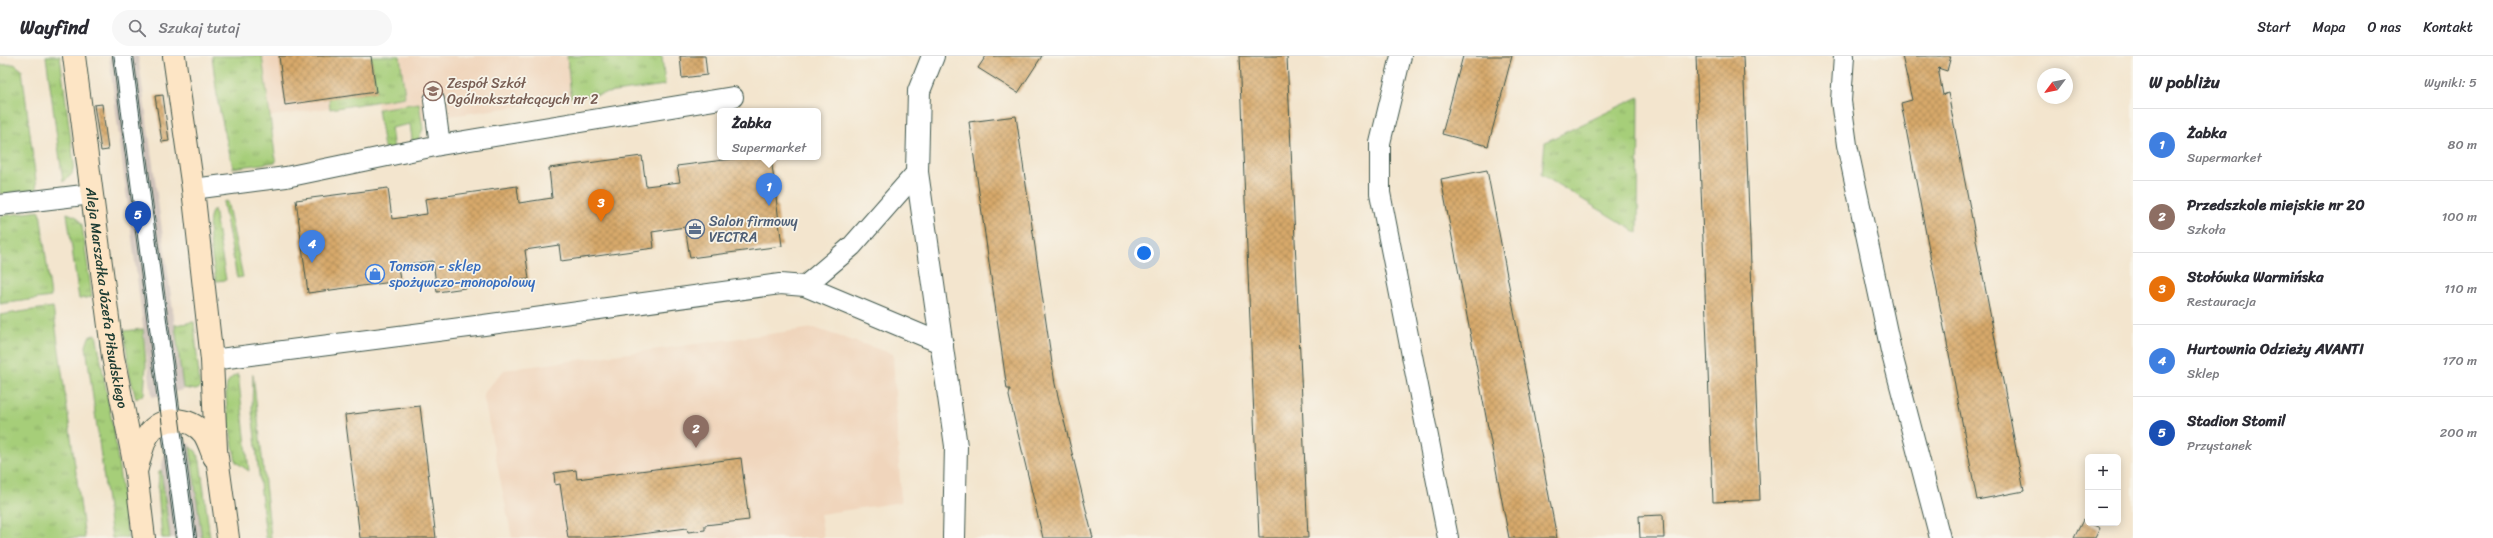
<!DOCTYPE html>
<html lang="pl">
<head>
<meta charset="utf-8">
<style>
	body { margin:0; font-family:Sriracha,sans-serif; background:#f7f7f7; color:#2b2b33 }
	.controls { position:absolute; right:12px; bottom:12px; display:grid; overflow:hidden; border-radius:6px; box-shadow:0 2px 10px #0003 }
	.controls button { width:36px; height:36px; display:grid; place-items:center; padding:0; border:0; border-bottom:1px solid #e1e1e2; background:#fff; color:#2b2b33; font:20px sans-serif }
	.compass { position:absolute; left:2037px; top:12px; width:36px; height:36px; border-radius:50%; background:#fff; box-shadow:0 2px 10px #0003; rotate:238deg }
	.you { position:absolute; left:1144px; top:197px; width:14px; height:14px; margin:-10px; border:3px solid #fff; border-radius:50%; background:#1a73e8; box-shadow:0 0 0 6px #1a73e833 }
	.badge { display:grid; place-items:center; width:26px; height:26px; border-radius:50%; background:#b5179e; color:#fff; font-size:13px; font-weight:700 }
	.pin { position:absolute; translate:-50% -33px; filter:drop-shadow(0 1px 2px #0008) }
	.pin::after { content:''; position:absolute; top:21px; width:14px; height:12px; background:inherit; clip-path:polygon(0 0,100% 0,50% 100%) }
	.popup { position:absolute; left:717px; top:52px; width:104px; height:52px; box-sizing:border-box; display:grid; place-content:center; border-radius:6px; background:#fff; filter:drop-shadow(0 1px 3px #0005); font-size:13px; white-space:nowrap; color:#7c7c81 }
	.popup b { font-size:15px; color:#2b2b33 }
	.popup::after { content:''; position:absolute; left:50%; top:100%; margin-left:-8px; border:8px solid transparent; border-top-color:#fff }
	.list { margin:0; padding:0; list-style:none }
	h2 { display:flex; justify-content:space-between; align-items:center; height:52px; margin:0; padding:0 16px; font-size:17px }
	h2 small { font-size:13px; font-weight:400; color:#7c7c81 }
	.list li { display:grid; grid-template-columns:26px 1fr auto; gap:12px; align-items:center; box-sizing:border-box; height:72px; padding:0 16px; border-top:1px solid #e1e1e2 }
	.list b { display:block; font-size:15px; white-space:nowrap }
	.list p { margin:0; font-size:13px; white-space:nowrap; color:#7c7c81 }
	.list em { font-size:13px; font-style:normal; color:#7c7c81 }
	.icon { flex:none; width:22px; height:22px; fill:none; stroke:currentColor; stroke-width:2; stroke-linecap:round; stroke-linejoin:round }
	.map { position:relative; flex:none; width:2133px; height:482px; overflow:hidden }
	header { display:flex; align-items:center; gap:24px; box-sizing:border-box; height:56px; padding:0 20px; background:#fff; border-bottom:1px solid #e1e1e2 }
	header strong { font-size:19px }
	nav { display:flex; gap:22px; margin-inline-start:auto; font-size:14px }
	.search { width:280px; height:36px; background:#f7f7f7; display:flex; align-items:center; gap:10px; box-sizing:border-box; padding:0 14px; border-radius:22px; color:#7c7c81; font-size:15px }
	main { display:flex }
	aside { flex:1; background:#fff }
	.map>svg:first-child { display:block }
</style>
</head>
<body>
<header>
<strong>Wayfind</strong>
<div class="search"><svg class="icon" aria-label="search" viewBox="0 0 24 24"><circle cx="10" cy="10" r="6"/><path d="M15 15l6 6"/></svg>Szukaj tutaj</div>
<nav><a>Start</a><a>Mapa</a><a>O nas</a><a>Kontakt</a></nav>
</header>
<main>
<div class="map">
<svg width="2133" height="482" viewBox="0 0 2133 482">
	<defs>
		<pattern id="grass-tufts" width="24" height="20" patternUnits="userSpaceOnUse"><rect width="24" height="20" fill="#a6ce79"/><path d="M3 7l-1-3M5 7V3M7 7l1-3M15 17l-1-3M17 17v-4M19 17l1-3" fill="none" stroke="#87a864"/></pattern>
		<pattern id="building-cross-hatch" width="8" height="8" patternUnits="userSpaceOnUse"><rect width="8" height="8" fill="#d7a96b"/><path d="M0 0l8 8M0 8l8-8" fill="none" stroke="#ae8b59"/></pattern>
	</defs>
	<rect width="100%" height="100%" fill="#f7f3e8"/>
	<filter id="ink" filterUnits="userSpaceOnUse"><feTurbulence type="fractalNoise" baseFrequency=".025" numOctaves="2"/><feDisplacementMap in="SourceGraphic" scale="8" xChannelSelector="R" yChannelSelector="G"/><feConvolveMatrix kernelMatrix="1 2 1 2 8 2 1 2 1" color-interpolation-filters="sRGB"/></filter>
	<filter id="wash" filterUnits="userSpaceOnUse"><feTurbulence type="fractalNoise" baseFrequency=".012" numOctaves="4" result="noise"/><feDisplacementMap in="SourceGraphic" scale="16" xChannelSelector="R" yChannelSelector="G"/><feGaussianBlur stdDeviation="0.9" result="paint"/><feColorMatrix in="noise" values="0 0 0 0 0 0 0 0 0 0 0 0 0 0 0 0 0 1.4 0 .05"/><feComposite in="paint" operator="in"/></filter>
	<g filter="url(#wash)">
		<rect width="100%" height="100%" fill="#f3e5ce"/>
		<!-- built -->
		<path fill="#f0d5bc" d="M243,0H662L665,29L381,70L377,45L253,63Z
			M814,272L893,298L901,446L820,458L824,482H512L483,338L504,314Z"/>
		<!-- railway -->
		<path fill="#cec1b9" d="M109,0H138L175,269L183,334L152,341Z
			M180,386L190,388L202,482H170L161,414L165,396Z"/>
		<!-- grass -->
		<path fill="url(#grass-tufts)" stroke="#628656" d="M46,0H60L74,108L72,118L63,126Z
			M212,0H262L276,106L233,112L218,47Z
			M371,0H400L405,41L330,53L329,42L376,36Z
			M567,0H662L665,29L571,42Z
			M14,8L22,14L37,133L0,138V9Z
			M1639,41L1638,177L1542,119L1545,86Z
			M419,47L423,73L416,89L413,90L410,68L391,72L394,94L384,92L378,53Z
			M227,145L243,221L237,222L223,146Z
			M214,153L226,224L216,225C214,211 203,162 214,153Z
			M40,155L51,241L0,248V160Z
			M67,157L77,161L82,169L92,241L79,243Z
			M53,251L85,482H0V259Z
			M194,266L200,332L196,334L183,332L175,269Z
			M143,273L146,309L144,338L136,343L130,320L124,275Z
			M96,278L115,382L128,482H112L86,290L89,281Z
			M238,318L249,415L236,406C233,389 223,343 227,328C229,323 233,320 238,318Z
			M253,318L271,482H266L252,355Z
			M190,391L196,395L200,405L210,482H202Z
			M161,414L170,482H162L158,434L159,415Z"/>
		<g id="blocks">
			<!-- building -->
			<path fill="url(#building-cross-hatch)" d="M279,0H371L376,36L285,49Z
				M680,0H705L707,19L682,22Z
				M986,0H1042L1018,37L978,12Z
				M1239,0H1287L1308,482H1259Z
				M1463,0H1512L1488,90L1442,78Z
				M1696,0H1743L1760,444L1713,446Z
				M1902,0H1951L1947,15L1938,12L1943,39L1948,37L2024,435L1977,444L1901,47L1912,44Z
				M163,39L169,85L162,86L155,40Z
				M102,48L108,94L101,95L94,49Z
				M1016,60L1055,328L1093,482H1043L1009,340L1010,333H1007L969,66Z
				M642,100L646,130L680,126L677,110L747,101H771L782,190L690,202L685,171L652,176L654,192L561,205L559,189L525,194L529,223L437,236L433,205L398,209L400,225L308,237L296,144L388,132L392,163L427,158L425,143L517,130L519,147L552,142L549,112Z
				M1487,114L1557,482H1509L1441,123Z
				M420,350L436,482H360L345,359Z
				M741,402L749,464L705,469V474L688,476L687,472L611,482H568L560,428L555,429L554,417L576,414L577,423Z
				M1663,459L1664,482H1640L1639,460Z
				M2083,464L2100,472L2095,482H2074Z"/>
		</g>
	</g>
	<g filter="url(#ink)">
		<use href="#blocks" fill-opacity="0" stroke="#3f564b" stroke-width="1"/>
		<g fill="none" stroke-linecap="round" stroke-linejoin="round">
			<defs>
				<path id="lane" d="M123,0L186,482
					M1401,0L1380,87V137L1448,482
					M1844,0L1841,45L1847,89L1891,295L1940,482
					M434,44L440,89
					M193,133L286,121L440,89L733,41
					M0,149L92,138
					M805,230L852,190L917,116
					M212,304L484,269L780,228L805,230L943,288"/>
				<path id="street" d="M933,0L919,35L917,116L956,390L954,482"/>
				<g id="secondary">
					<path id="s1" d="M74,0L113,301L136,416L144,482"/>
					<path d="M174,0L193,133L212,304L216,394L228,482"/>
					<path d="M137,412C140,402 142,389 148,379C160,359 190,360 204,378C208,384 211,394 214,401"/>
				</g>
			</defs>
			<!-- lane casing -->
			<use href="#lane" stroke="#3f564b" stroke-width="22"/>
			<!-- street casing -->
			<use href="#street" stroke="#3f564b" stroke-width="24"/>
			<!-- secondary casing -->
			<use href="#secondary" stroke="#3f564b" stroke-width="24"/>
			<!-- lane -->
			<use href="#lane" stroke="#fff" stroke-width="20"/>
			<!-- street -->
			<use href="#street" stroke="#fff" stroke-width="22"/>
			<!-- secondary -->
			<use href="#secondary" stroke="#fde5c5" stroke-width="22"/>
			<!-- tram -->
			<path stroke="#1f3d34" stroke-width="1" d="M114,0L177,482
				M132,0L195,482"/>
		</g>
	</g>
	<!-- icons -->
	<defs>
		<symbol id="school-ring" viewBox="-11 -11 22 22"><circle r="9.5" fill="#f7f3e8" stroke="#8d6e63" stroke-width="1.5"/><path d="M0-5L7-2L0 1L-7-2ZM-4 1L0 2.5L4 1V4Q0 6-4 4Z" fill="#8d6e63"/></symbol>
		<symbol id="office-ring" viewBox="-11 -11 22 22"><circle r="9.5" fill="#f7f3e8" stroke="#5c6f8a" stroke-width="1.5"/><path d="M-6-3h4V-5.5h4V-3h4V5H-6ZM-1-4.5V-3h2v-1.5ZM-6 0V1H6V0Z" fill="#5c6f8a"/></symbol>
		<symbol id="shop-ring" viewBox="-11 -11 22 22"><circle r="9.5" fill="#f7f3e8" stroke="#3f7fe0" stroke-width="1.5"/><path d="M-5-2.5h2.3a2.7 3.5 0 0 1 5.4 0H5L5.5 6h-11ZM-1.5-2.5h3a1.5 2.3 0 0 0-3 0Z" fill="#3f7fe0"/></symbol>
	</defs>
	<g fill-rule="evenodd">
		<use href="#school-ring" x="422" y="24" width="22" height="22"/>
		<use href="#office-ring" x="684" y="162" width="22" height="22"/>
		<use href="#shop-ring" x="364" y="207" width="22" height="22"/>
	</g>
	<g text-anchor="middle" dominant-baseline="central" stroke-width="3.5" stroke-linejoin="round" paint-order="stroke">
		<!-- education labels -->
		<g font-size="14" fill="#785e54" stroke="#f7f3e8" text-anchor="start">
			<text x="447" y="27">Zespół Szkół<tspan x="447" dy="16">Ogólnokształcących nr 2</tspan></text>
		</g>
		<!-- service labels -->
		<g font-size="14" fill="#4e5e75" stroke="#f7f3e8" text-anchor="start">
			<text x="709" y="165">Salon firmowy<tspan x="709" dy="16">VECTRA</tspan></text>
		</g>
		<!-- shop labels -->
		<g font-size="14" fill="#366cbe" stroke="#f7f3e8" text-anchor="start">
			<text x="389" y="210">Tomson - sklep<tspan x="389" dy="16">spożywczo-monopolowy</tspan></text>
		</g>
		<!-- street labels -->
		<g font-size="14" fill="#1f3d34" stroke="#f7f3e8">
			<text stroke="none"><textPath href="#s1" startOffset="244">Aleja Marszałka Józefa Piłsudskiego</textPath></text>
		</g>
	</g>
</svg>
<div class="controls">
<button>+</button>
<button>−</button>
</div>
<svg class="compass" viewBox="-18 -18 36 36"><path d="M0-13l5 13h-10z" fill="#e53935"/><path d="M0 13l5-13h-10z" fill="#7c7c81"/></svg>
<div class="you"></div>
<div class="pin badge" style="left:769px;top:150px;background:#3f7fe0">1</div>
<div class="popup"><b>Żabka</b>Supermarket</div>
<div class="pin badge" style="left:696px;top:392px;background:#8d6e63">2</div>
<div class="pin badge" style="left:601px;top:166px;background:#e8710a">3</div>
<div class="pin badge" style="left:312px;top:207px;background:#3f7fe0">4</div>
<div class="pin badge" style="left:138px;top:178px;background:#1a4fb4">5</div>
</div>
<aside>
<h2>W pobliżu<small>Wyniki: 5</small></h2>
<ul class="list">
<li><span class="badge" style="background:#3f7fe0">1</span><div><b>Żabka</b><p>Supermarket</p></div><em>80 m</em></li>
<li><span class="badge" style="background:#8d6e63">2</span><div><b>Przedszkole miejskie nr 20</b><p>Szkoła</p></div><em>100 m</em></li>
<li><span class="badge" style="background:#e8710a">3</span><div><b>Stołówka Warmińska</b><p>Restauracja</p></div><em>110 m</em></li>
<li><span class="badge" style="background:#3f7fe0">4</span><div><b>Hurtownia Odzieży AVANTI</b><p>Sklep</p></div><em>170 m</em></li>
<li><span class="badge" style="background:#1a4fb4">5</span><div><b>Stadion Stomil</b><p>Przystanek</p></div><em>200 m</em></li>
</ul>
</aside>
</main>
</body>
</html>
